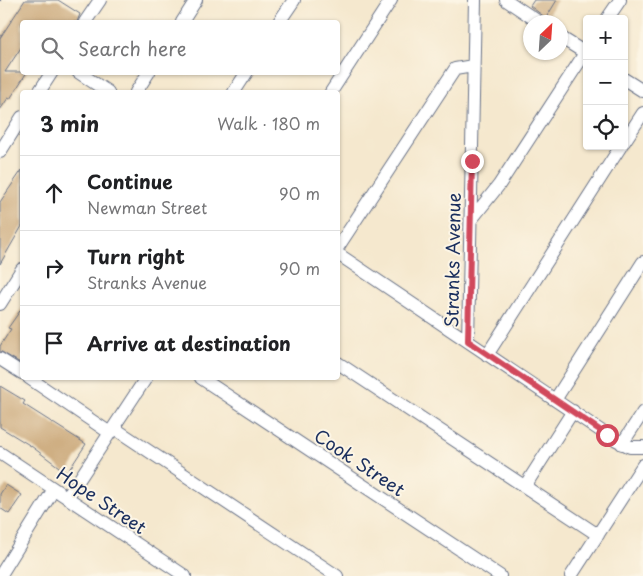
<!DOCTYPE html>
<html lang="en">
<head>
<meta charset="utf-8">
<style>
	body { margin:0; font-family:"Playpen Sans",sans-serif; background:#f2f2f2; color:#202124 }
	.controls { position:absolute; right:15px; top:15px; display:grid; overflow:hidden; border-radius:5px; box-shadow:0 1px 4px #0004 }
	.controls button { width:45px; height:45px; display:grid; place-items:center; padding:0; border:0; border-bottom:1px solid #e0e0e0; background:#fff; color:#202124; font:25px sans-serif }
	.compass { position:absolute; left:523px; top:15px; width:45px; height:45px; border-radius:50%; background:#fff; box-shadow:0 1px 4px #0004; rotate:25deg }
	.stop { position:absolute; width:15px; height:15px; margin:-11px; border:4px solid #d1495b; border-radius:50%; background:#fff }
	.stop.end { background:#d1495b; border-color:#fff; box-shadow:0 1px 5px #0008 }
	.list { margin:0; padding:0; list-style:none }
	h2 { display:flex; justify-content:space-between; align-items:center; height:65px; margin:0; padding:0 20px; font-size:21px }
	h2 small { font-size:16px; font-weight:400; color:#757577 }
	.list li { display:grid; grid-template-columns:32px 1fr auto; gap:15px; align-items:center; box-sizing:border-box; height:75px; padding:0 20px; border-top:1px solid #e0e0e0 }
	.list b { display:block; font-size:19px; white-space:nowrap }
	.list p { margin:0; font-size:16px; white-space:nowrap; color:#757577 }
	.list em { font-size:16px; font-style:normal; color:#757577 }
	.icon { flex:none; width:28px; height:28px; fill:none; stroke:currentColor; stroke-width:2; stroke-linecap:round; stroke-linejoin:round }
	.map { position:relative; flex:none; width:643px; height:576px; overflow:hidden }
	.search { position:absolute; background:#fff; box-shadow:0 1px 4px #0004; left:20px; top:20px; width:320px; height:55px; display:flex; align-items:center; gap:12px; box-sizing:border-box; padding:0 18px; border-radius:5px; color:#757577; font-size:19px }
	.panel { position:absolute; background:#fff; box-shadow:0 1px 4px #0004; left:20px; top:90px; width:320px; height:290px; border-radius:5px }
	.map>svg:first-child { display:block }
</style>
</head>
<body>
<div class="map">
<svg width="643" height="576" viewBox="0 0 643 576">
	<rect width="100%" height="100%" fill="#fcf5e5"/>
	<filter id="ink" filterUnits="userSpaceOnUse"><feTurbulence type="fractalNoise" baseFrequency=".02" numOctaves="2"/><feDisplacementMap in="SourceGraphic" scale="10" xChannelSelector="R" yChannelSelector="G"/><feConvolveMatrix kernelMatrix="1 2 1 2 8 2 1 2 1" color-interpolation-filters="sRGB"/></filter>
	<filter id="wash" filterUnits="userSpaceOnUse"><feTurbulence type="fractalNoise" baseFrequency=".0096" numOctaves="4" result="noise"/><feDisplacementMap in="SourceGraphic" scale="20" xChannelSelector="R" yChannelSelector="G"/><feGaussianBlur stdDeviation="1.12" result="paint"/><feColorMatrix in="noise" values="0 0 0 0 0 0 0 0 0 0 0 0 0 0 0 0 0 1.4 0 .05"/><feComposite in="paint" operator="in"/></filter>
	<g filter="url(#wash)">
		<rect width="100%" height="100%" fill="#f5e8ce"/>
		<g id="blocks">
			<!-- building -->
			<path fill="#cfaf83" d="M25,0H58L80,14L77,22H22V46L5,72H27L10,99L8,98L0,110V38Z
				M534,0H557L546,18L530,6Z
				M22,170V226L0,264V202Z
				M22,308V364L0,351V346L11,329L8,328Z
				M0,386L25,401L23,404L86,444L67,473L31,446L0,427Z
				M6,485L22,495L9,514L0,508V494Z"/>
		</g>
	</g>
	<g filter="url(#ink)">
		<use href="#blocks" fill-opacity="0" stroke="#677085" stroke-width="1"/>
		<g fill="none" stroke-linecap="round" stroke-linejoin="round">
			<defs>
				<path id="minor" d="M506,0L539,22
					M607,19L620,0
					M85,22L100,0
					M182,22L196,0
					M279,22L294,0
					M560,37L587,54
					M78,72L108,92
					M624,79L643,91
					M39,92L52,72
					M136,92L149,72
					M234,92L247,72
					M331,92L391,0
					M624,142L643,113
					M0,152L22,117
					M471,220L499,185L587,50
					M338,247L455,69L473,66
					M338,254L607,435L630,447H643
					M0,304L22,269
					M468,341L475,0
					M487,355L621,146
					M0,359L22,373
					M338,363L598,535
					M29,378L110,433
					M201,378L500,576
					M555,400L643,262
					M114,428L337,576
					M622,444L643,412
					M0,453L185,576
					M525,486L573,411
					M67,498L146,378
					M0,576L54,489
					M571,576L643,465"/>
			</defs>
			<!-- minor casing -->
			<use href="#minor" stroke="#677085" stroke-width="14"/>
			<!-- minor -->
			<use href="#minor" stroke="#fff" stroke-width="12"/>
			<!-- tram -->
			<path stroke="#1b2f5e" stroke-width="1" d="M0,1L1,0"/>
		</g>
	</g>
	<g fill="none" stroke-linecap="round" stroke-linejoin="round" filter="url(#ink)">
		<!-- route -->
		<path stroke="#d1495b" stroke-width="6" d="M472,161L468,341L607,435"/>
	</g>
	<g text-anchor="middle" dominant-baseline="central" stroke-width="4" stroke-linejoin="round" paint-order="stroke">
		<!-- street labels -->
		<g font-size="18" fill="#1b2f5e" stroke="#fcf5e5">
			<text transform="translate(452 260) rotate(-89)">Stranks Avenue</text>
			<text transform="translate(360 462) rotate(34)">Cook Street</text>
			<text transform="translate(102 500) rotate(34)">Hope Street</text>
		</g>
	</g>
</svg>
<div class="controls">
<button>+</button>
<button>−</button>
<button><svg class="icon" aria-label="locate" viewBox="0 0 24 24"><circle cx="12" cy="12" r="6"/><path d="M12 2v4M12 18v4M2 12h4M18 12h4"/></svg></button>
</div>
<svg class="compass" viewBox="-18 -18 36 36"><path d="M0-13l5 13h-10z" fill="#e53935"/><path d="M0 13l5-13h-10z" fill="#757577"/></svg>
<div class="stop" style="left:607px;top:435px"></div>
<div class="stop end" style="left:472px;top:161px"></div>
<div class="search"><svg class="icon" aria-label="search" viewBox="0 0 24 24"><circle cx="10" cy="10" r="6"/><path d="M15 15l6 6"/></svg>Search here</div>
<section class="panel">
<h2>3 min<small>Walk · 180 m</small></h2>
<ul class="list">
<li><svg class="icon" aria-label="ahead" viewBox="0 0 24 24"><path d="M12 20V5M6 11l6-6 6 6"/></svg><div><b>Continue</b><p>Newman Street</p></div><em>90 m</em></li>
<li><svg class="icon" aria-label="right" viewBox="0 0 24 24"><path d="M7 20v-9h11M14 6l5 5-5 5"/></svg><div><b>Turn right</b><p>Stranks Avenue</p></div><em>90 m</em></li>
<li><svg class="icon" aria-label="arrive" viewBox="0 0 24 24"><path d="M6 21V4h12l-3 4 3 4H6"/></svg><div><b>Arrive at destination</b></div></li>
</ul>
</section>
</div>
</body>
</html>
